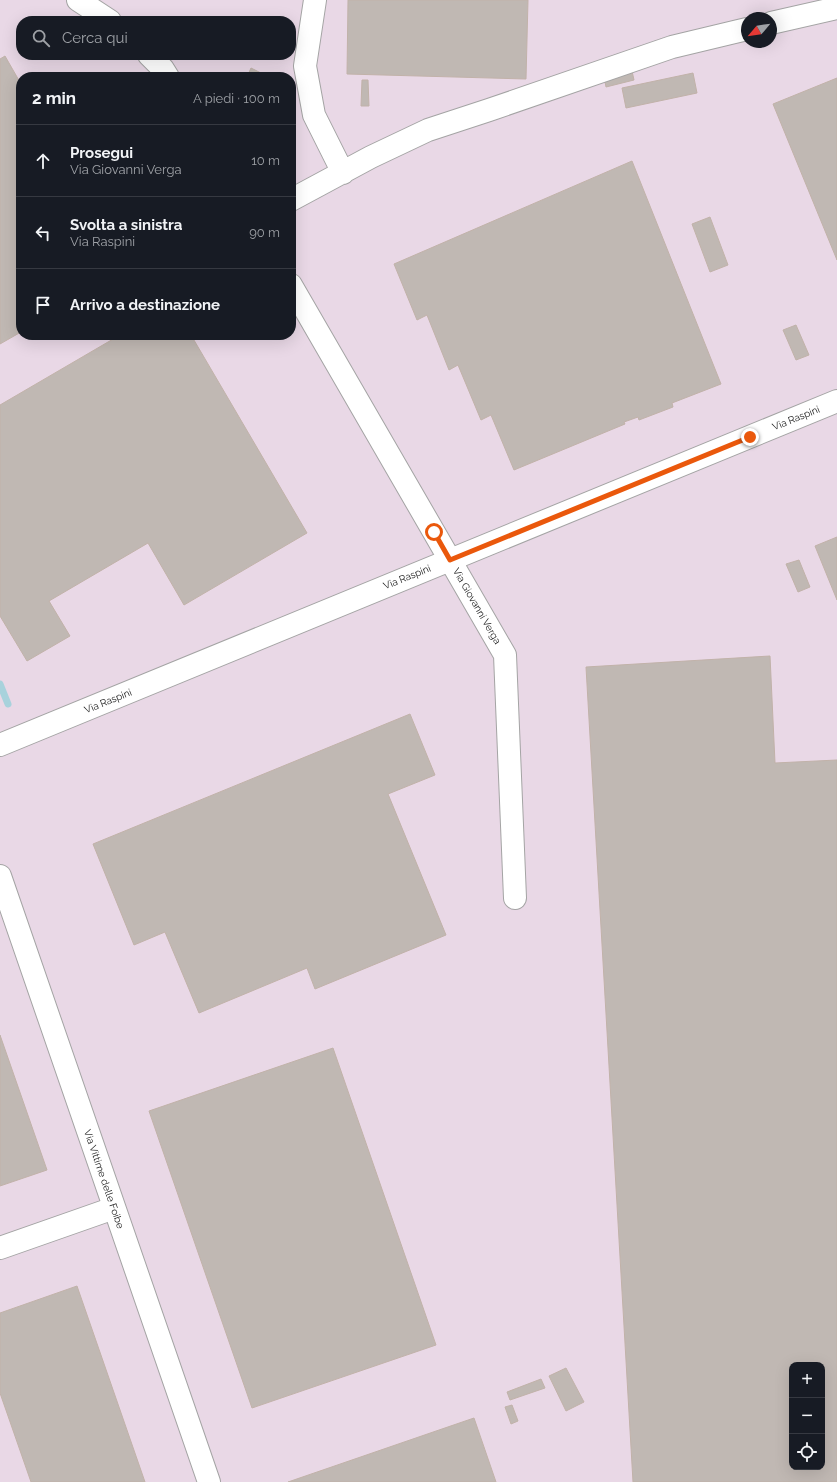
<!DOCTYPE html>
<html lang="it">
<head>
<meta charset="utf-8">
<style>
	body { margin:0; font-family:Raleway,sans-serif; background:#20242c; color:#f1f3f6 }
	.controls { position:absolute; right:12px; bottom:12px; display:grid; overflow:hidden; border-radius:8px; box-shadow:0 4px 16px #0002 }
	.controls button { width:36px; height:36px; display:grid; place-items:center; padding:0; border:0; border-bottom:1px solid #363941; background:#171b24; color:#f1f3f6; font:20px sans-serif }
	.compass { position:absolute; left:741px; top:12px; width:36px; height:36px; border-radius:50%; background:#171b24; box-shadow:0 4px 16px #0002; rotate:241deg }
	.stop { position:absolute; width:12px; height:12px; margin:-9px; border:3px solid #ea580c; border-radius:50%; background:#fff }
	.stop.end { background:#ea580c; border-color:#fff; box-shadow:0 1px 4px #0008 }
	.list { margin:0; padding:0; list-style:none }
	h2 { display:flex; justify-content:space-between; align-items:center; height:52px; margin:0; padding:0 16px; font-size:17px }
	h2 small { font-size:13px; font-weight:400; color:#9ea1a6 }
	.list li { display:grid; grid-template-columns:26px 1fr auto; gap:12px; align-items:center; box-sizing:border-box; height:72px; padding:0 16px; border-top:1px solid #363941 }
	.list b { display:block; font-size:15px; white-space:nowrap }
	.list p { margin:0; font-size:13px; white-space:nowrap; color:#9ea1a6 }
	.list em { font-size:13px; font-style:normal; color:#9ea1a6 }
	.icon { flex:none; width:22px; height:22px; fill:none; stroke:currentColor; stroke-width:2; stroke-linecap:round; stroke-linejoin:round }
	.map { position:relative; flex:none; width:837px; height:1482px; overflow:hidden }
	.search { position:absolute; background:#171b24; box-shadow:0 4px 16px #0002; left:16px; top:16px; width:280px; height:44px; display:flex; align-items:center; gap:10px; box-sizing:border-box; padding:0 14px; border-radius:16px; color:#9ea1a6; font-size:15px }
	.panel { position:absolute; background:#171b24; box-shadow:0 4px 16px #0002; left:16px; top:72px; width:280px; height:268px; border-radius:16px }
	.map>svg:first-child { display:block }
</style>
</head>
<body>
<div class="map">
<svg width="837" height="1482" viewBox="0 0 837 1482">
	<rect width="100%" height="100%" fill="#f0ece6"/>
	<!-- industrial -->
	<path fill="#e9d8e6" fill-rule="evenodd" d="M0,0H837V1482H0ZM747,18H771V42H747ZM21,21H291V55H21ZM21,77H291V335H21ZM792,1365H822V1467H792Z"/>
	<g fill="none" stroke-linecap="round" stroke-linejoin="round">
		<!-- stream -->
		<path stroke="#a8d2dc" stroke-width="7" d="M0,684L8,704"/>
	</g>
	<!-- building -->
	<path fill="#c0b8b3" stroke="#c1b2a9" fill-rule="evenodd" d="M348,0H528L526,79L347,74Z
		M5,56L21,84V332L0,344V59Z
		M251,68L263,74L262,77H247Z
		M632,71L634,80L606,87L604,77Z
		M693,73L697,93L626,108L622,88Z
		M837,78V260L773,104Z
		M362,80H368L369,106H361Z
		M632,161L721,384L672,403L673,407L639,420L638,417L624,422L625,424L514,470L491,415L481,420L458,365L449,370L427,315L417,320L394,264Z
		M710,217L728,265L710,272L692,224Z
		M796,325L809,355L796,360L783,330Z
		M120,335H191L307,533L184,605L148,543L49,601L70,636L27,661L0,616V405Z
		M837,537V600L815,546Z
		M799,560L810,587L798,592L786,564Z
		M770,656L775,763L837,760V1482H633L586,667ZM792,1365H822V1467H792Z
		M410,714L435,775L388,794L446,935L315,989L307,968L199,1013L165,932L134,945L93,844Z
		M0,1035L47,1170L0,1186Z
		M333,1048L436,1345L252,1408L149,1111Z
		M77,1286L145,1482H31L0,1393V1313Z
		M566,1368L584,1402L566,1411L549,1376Z
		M541,1379L545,1388L510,1400L507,1392Z
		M512,1405L518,1421L511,1424L505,1407Z
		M474,1418L496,1482H288L439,1430Z"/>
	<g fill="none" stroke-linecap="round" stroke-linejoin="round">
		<defs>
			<path id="minor" d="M78,0L110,21
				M315,0L305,66L314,115L343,173
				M771,23L837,8
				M149,55L163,69L168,77
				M291,200L371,157L428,130L489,110L672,47L747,29
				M291,285L505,655L515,898
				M0,745L837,401
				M0,876L209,1482
				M0,1248L114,1208"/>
		</defs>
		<!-- minor casing -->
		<use href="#minor" stroke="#a4a4a4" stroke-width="24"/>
		<!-- minor -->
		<use href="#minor" stroke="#fff" stroke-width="22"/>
	</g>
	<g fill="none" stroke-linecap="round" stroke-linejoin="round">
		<!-- route -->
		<path stroke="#ea580c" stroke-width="5" d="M434,532L450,560L750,437"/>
	</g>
	<g text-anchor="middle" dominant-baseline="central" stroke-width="3" stroke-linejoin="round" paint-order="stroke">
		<!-- street labels -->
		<g font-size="10" fill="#202020" stroke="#fff">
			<text transform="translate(796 418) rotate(-22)">Via Raspini</text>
			<text transform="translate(407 577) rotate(-22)">Via Raspini</text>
			<text transform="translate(477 606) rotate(60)">Via Giovanni Verga</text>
			<text transform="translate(108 701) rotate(-22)">Via Raspini</text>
			<text transform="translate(104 1179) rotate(71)">Via Vittime delle Foibe</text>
		</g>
	</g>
</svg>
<div class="controls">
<button>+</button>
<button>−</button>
<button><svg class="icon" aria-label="locate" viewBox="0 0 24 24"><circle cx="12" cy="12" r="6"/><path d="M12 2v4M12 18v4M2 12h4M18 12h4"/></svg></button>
</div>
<svg class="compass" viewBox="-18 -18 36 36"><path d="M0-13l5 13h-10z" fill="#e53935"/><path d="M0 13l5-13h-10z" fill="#9ea1a6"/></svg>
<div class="stop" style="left:434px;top:532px"></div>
<div class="stop end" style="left:750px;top:437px"></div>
<div class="search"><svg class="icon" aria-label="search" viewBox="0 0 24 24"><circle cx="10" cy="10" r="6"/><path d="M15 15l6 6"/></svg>Cerca qui</div>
<section class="panel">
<h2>2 min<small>A piedi · 100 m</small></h2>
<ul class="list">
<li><svg class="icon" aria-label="ahead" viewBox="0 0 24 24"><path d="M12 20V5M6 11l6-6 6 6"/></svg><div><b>Prosegui</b><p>Via Giovanni Verga</p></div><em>10 m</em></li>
<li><svg class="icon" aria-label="left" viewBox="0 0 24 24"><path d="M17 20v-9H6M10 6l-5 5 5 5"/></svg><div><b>Svolta a sinistra</b><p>Via Raspini</p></div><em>90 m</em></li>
<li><svg class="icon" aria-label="arrive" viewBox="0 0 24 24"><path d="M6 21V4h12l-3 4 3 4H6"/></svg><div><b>Arrivo a destinazione</b></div></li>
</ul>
</section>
</div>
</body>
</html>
